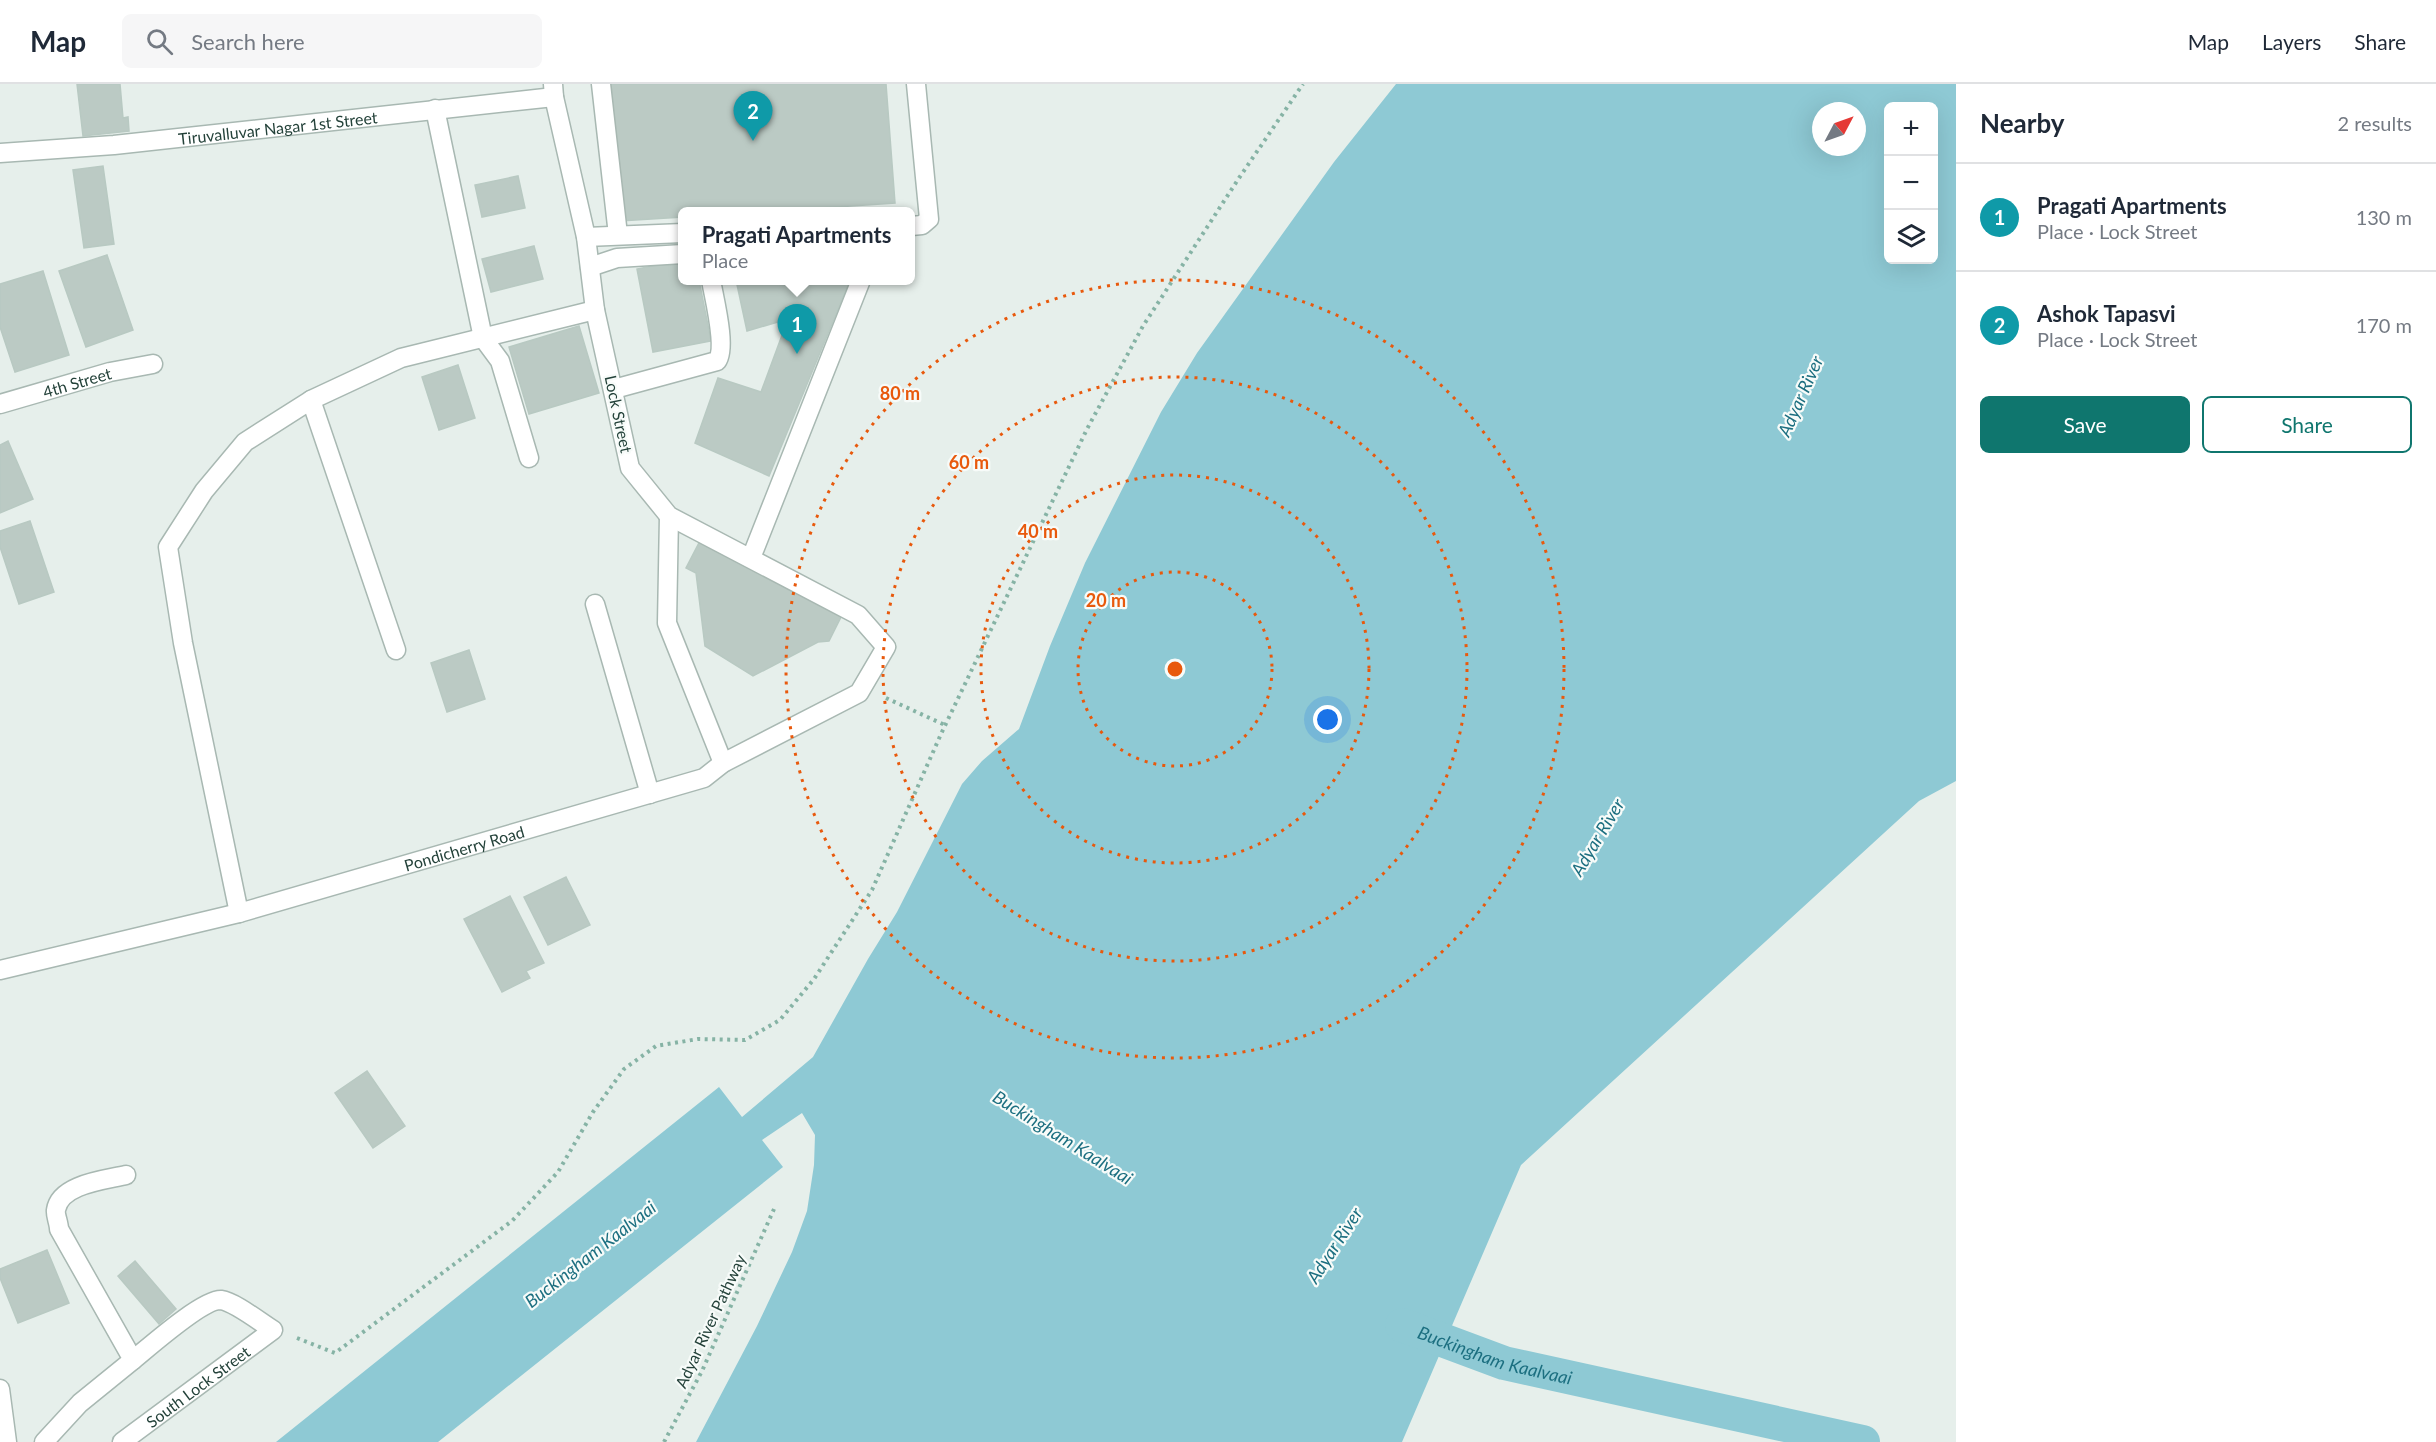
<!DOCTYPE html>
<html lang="en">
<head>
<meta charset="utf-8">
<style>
	body { margin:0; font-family:Lato,sans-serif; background:#f6f6f7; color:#1f2937 }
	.controls { position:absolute; right:18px; top:18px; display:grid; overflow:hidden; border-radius:9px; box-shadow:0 6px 24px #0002 }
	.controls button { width:54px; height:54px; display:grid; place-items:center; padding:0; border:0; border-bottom:2px solid #e0e1e3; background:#fff; color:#1f2937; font:30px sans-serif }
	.compass { position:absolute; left:1812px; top:18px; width:54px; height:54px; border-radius:50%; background:#fff; box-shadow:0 6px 24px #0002; rotate:49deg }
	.you { position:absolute; left:1328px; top:636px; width:21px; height:21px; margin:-15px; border:4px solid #fff; border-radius:50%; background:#1a73e8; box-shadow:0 0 0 9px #1a73e833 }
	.badge { display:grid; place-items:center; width:39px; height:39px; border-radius:50%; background:#0f766e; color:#fff; font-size:20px; font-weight:700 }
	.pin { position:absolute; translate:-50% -50px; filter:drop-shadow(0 2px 3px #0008) }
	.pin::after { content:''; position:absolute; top:32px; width:21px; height:18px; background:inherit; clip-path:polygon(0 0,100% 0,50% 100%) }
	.popup { position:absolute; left:678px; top:123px; width:237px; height:78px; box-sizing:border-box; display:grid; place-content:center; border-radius:9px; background:#fff; filter:drop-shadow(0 2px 4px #0005); font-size:20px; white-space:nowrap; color:#747a83 }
	.popup b { font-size:22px; color:#1f2937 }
	.popup::after { content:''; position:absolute; left:50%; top:100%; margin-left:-12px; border:12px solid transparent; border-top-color:#fff }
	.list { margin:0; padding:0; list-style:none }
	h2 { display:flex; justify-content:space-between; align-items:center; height:78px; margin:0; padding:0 24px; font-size:26px }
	h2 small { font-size:20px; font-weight:400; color:#747a83 }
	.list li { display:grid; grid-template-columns:39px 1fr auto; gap:18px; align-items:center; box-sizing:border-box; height:108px; padding:0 24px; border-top:2px solid #e0e1e3 }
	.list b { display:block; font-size:22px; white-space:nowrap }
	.list p { margin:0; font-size:20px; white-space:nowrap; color:#747a83 }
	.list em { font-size:20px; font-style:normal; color:#747a83 }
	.actions { display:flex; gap:12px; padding:18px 24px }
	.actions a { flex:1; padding:14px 0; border:2px solid #0f766e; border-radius:9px; text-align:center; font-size:21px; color:#0f766e }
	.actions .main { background:#0f766e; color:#fff }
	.icon { flex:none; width:33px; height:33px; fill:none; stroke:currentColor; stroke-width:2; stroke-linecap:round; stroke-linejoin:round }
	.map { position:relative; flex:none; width:1956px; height:1358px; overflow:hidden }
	header { display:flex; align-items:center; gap:36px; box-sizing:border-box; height:84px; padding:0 30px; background:#fff; border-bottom:2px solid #e0e1e3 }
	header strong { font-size:28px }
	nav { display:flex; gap:33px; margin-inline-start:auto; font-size:21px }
	.search { width:420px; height:54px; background:#f6f6f7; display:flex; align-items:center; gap:15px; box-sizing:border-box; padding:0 21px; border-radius:9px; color:#747a83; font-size:22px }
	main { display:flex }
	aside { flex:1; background:#fff }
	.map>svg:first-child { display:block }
</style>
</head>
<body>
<header>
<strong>Map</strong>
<div class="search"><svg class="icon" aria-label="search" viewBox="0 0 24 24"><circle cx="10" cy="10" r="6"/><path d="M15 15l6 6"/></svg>Search here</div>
<nav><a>Map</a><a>Layers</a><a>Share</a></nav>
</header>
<main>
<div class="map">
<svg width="1956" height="1358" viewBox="0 0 1956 1358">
	<rect width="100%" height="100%" fill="#e6efeb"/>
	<!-- water -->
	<path fill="#8ec9d4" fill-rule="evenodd" d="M1396,0H1956V697L1919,717L1521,1081L1402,1358H696L757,1242L792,1168L807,1127L814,1081L815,1051L802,1029L762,1056L783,1083L438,1358H276L719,1003L742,1033L813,973L868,875L897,828L962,700L982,677L1019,645L1050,562L1085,479L1161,328L1197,269L1334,78ZM1888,22H1934V176H1888ZM1821,27H1857V63H1821Z"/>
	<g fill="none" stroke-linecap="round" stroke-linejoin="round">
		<!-- canal -->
		<path stroke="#8ec9d4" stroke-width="34" id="s1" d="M1402,1241L1504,1279L1863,1358"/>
	</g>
	<!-- building -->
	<path fill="#bbcac4" stroke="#b8c9c2" stroke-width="1.5" d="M77,0H120L123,34L128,33L129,47L83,52Z
		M611,0H886L895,119L762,128H683V133L620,137Z
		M103,82L114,160L84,164L73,86Z
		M518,92L525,124L482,133L475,101Z
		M534,162L543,195L491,208L482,175Z
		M107,171L133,246L86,263L59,187Z
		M683,176V196H699L711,257L653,268L637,185Z
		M43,187L69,271L15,288L0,243V200Z
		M736,196H850L769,392L695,359L718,294L761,308L788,235L747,247Z
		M579,242L599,309L529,330L509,263Z
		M458,281L475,334L439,346L422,293Z
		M8,357L33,415L0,429V361Z
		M30,437L54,508L19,520L0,463V447Z
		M702,453L842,531L829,557L818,558L753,592L705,562L696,489L686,484Z
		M469,566L485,615L447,628L431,579Z
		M566,793L590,841L548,861L524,813Z
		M510,812L544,879L526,887L530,894L502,908L464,835Z
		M367,987L405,1042L373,1064L335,1009Z
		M47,1166L69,1219L18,1239L0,1194V1185Z
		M135,1177L176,1225L159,1240L118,1192Z"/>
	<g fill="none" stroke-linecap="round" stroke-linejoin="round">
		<defs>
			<g id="street">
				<path d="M601,0L618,151"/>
				<path d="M435,25L483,254L500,277L529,374"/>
				<path id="s2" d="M0,69L114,61L554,13"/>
				<path d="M911,142L922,141L929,135L916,0"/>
				<path d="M586,153L683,149"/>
				<path d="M590,183L617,174L683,170"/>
				<path d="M614,305L717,277C727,264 714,214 711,196"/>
				<path d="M311,316L396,566"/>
				<path id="s3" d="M0,320L110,288L153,280"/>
				<path d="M669,432L667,539L723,679"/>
				<path d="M751,474L861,196"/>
				<path d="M595,520L650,710"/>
				<path d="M239,829L183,559L168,463L204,407L245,358L311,316L401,274L595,226"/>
				<path id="s4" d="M0,886L239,829L704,694L723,679L859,609L886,563L858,531L669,432L630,384L595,226L586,153L554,13L553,0"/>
				<path d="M0,1305L7,1358"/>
				<path d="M44,1358L80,1319L133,1276L59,1145C59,1139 55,1131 56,1126C60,1100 105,1096 126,1091"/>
				<path id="s5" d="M122,1358L273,1246C260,1238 235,1218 221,1216C203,1215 149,1263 133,1276"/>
			</g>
		</defs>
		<!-- street casing -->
		<use href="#street" stroke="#a8b8b2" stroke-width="21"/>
		<!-- path -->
		<path stroke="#86b3a5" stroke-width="4" stroke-dasharray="3 4.5" stroke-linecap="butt" d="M886,614L945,641
			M297,1254L335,1269L512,1137L558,1088L593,1028L624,985L656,962L698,955L745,956L780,936L814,895L872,806L941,650L1087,345L1143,242L1239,94L1303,0
			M664,1358L702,1287L774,1125"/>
		<!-- street -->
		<use href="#street" stroke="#fff" stroke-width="18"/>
	</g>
	<!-- distance rings -->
	<g fill="none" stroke="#e8590c" stroke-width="3" stroke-dasharray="3 6">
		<circle cx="1175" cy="585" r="97"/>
		<circle cx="1175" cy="585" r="194"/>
		<circle cx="1175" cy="585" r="292"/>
		<circle cx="1175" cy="585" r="389"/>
	</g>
	<g text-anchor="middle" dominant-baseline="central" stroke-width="4.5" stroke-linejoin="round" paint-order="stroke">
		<!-- street labels -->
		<g font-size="16" fill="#24423a" stroke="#f7fbf9">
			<text stroke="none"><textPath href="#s2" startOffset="279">Tiruvalluvar Nagar 1st Street</textPath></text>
			<text stroke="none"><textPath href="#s3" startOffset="80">4th Street</textPath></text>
			<text transform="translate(619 330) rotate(78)">Lock Street</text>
			<text stroke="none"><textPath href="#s4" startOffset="480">Pondicherry Road</textPath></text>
			<text transform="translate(710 1237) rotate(-65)">Adyar River Pathway</text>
			<text stroke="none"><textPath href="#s5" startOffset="94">South Lock Street</textPath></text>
		</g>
		<!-- water labels -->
		<g font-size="18" font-style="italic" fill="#1c6f80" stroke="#f7fbf9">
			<text transform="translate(1800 312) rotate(-66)">Adyar River</text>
			<text transform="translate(1597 753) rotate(-59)">Adyar River</text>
			<text transform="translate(1063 1053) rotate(32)">Buckingham Kaalvaai</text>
			<text transform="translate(1334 1161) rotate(-57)">Adyar River</text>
			<text transform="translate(590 1170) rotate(-38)">Buckingham Kaalvaai</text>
			<text stroke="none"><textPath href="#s1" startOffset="98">Buckingham Kaalvaai</textPath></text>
		</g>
	</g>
	<circle cx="1175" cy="585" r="9" fill="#e8590c" stroke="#f7fbf9" stroke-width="3"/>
	<g font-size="18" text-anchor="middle" font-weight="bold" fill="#e8590c" stroke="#f7fbf9" stroke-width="4.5" stroke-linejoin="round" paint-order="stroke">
		<text x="900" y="316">80 m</text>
		<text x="969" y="385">60 m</text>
		<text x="1038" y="454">40 m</text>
		<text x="1106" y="523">20 m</text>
	</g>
</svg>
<div class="controls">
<button>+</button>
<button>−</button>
<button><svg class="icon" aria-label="layers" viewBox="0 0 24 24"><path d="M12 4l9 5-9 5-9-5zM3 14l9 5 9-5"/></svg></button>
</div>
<svg class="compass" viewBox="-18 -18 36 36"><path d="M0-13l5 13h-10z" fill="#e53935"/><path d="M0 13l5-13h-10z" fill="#747a83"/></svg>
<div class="you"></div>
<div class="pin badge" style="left:797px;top:270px;background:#0f9aa8">1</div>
<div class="popup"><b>Pragati Apartments</b>Place</div>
<div class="pin badge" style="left:753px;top:57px;background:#0f9aa8">2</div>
</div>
<aside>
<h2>Nearby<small>2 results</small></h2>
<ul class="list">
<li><span class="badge" style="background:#0f9aa8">1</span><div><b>Pragati Apartments</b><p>Place · Lock Street</p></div><em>130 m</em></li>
<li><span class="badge" style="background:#0f9aa8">2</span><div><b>Ashok Tapasvi</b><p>Place · Lock Street</p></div><em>170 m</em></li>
</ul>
<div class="actions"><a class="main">Save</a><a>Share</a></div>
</aside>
</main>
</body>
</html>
